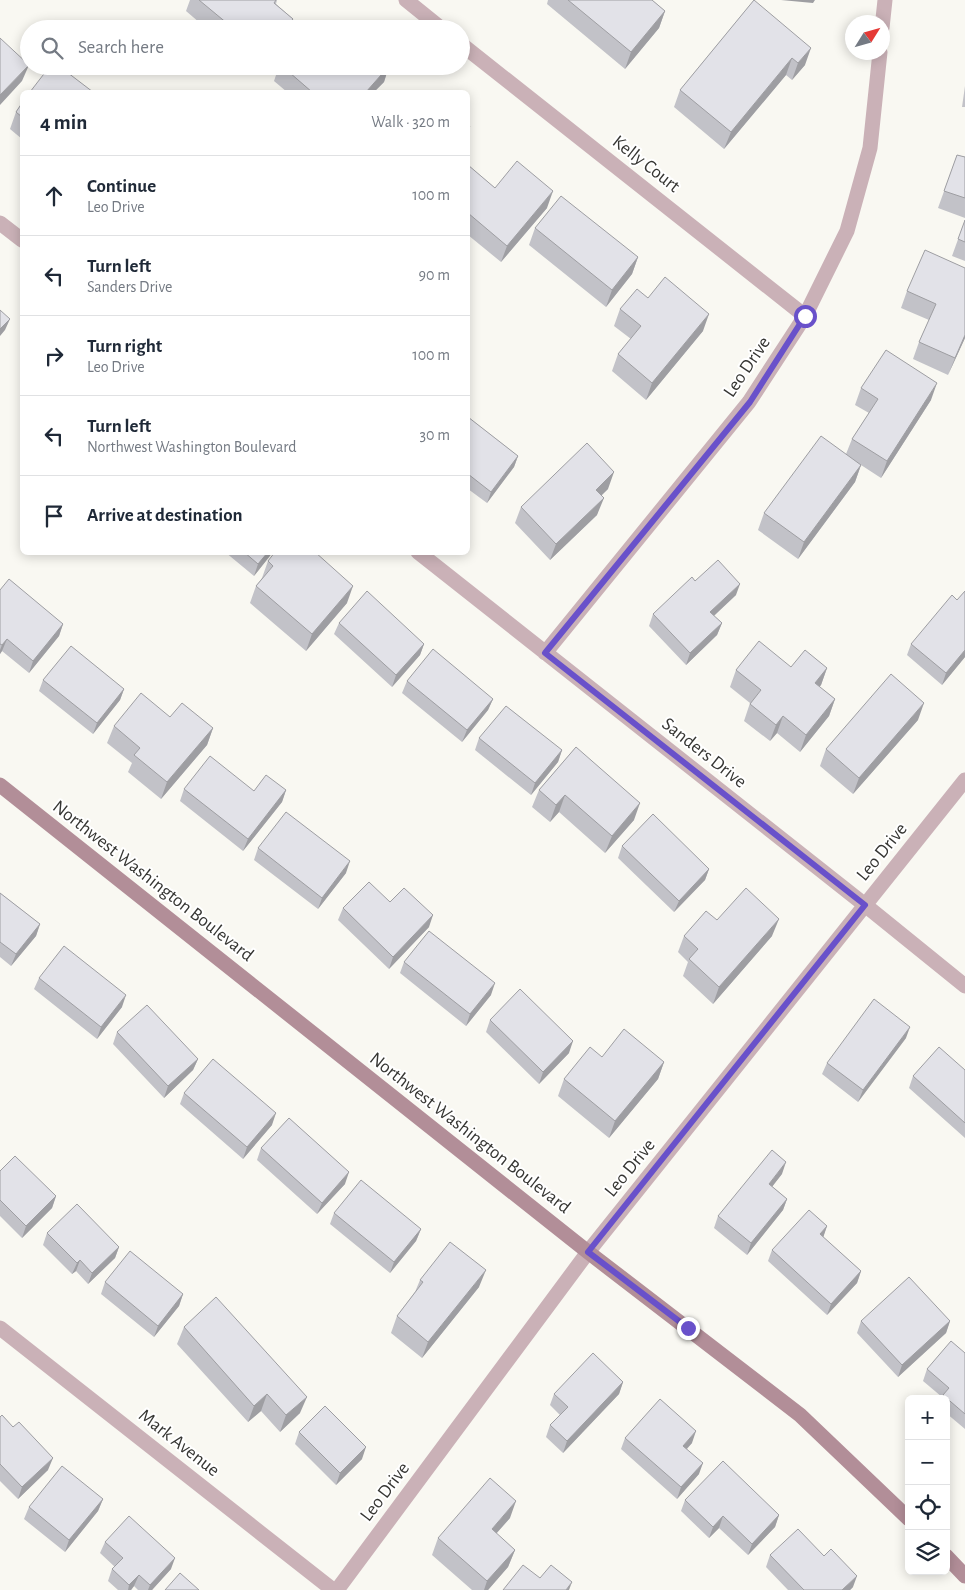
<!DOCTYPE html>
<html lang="en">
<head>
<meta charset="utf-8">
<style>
	body { margin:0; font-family:"Alegreya Sans",sans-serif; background:#f2f2f3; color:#1f2937 }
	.controls { position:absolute; right:15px; bottom:15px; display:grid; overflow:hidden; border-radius:8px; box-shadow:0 2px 12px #0003 }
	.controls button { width:45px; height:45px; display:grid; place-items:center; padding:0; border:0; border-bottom:1px solid #e0e1e3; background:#fff; color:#1f2937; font:25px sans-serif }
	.compass { position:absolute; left:845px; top:15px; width:45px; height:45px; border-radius:50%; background:#fff; box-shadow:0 2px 12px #0003; rotate:53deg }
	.stop { position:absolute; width:15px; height:15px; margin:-11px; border:4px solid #6951ca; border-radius:50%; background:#fff }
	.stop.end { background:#6951ca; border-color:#fff; box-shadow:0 1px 5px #0008 }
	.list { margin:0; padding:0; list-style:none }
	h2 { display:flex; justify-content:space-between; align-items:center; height:65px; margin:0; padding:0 20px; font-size:21px }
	h2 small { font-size:16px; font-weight:400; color:#747a83 }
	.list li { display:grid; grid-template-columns:32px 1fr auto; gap:15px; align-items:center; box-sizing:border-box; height:80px; padding:0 20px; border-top:1px solid #e0e1e3 }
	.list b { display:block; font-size:19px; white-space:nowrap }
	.list p { margin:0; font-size:16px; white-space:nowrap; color:#747a83 }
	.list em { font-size:16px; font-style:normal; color:#747a83 }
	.icon { flex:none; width:28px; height:28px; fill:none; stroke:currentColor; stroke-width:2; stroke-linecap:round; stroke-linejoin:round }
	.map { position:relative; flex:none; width:965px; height:1590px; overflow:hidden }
	.search { position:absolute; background:#fff; box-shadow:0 2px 12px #0003; left:20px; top:20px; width:450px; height:55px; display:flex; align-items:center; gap:12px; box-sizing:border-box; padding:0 18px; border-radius:28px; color:#747a83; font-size:19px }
	.panel { position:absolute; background:#fff; box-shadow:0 2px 12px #0003; left:20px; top:90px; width:450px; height:465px; border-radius:8px }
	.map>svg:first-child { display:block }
</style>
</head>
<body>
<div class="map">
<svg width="965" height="1590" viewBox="0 0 965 1590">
	<rect width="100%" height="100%" fill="#f9f8f2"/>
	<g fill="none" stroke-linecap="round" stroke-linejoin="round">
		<!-- street -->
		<path stroke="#cab1b7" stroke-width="15" d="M406,0L442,29
			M882,28L885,0
			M461,44L805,316
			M0,223L22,240
			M418,552L865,905L965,986
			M545,653L749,402L805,316L847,231L870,148L880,52
			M0,1328L333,1590
			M337,1590L588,1252L965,780"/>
		<!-- secondary -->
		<path stroke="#b28e98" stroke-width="15" d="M0,785L588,1252L800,1415L909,1519
			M946,1556L965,1576"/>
	</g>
	<!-- wall -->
	<path fill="#c2c2c8" d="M190,0H277L276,4L293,19L289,29H207L186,11Z
		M548,0H652L665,11L659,28L625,69L547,4Z
		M754,0L805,65L792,80L786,75L724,149L674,107L680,90Z
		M252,66H262L258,71Z
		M279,66H389L384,82L374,92H287L274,81Z
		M965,86V107H962Z
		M22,103V139L10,129L16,112Z
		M957,155L965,157V218L938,208Z
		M468,165L495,188L547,208L501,262L468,235Z
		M965,220V261L952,256Z
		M535,228L638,257L632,274L606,307L529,245Z
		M965,268V338L948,375L913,359L919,342L929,320L901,308L907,291Z
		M648,298L703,331L646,400L612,371L618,354L631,339L614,326L620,309Z
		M861,388L931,400L881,478L861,465L855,482L798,559L758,530L764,513L846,454L852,439L869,413L855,405Z
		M468,417L518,456L514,467L487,503L468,489Z
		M608,489L601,496L597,515L550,560L515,523L521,507Z
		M225,552H273L254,576Z
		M268,561L347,603L306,651L250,603L256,586L262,578Z
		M695,581L736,595L714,616L722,623L717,635L686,665L649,626L653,614Z
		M0,590L63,624L59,636L29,673L2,651L0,654Z
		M965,591V657L942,685L907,655L911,644L957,600Z
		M339,623L424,644L420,655L392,687L334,634Z
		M791,667L827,668L821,685L819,687L835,699L829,716L800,752L777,733L770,741L744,721L750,703L730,687L736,670Z
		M43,680L124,689L120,700L93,734L39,691Z
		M407,681L493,699L488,710L462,742L402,693Z
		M170,717L213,728L207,745L161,799L128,772L132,763L107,743L114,726Z
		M918,720L853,794L820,766L826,749Z
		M479,738L562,750L558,762L531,795L475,750Z
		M576,747L634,820L605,853L559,812L550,822L532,807L539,790Z
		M184,789L254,791L286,790L282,802L243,851L180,801Z
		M622,846L709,869L705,880L674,912L618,858Z
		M258,848L346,873L318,909L254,860Z
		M0,893L40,924L36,936L11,966L0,957Z
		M390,902L429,927L389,969L338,920L343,908Z
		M717,920L772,936L713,1004L683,976L688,962L678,952L684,936Z
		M404,962L491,995L466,1026L400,973Z
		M39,978L122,1007L97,1039L34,989Z
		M490,1020L569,1053L539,1084L486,1032Z
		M117,1032L198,1059L193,1070L164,1098L113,1044Z
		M906,1038L858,1102L822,1074L827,1063Z
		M602,1057L664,1062L658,1079L609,1138L558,1096L564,1079Z
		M965,1070V1138L909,1088L913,1076Z
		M184,1093L272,1125L243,1159L180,1104Z
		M261,1148L345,1184L317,1214L257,1160Z
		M0,1171L56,1196L52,1208L22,1238L0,1216Z
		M782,1174L772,1186L787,1199L783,1210L747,1255L714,1228L718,1216Z
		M334,1213L421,1229L416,1241L390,1273L330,1224Z
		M827,1226L823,1237L861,1271L857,1283L827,1315L768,1261L772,1250Z
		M47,1233L119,1247L115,1258L88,1284L76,1271L72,1274L43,1245Z
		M420,1280L479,1287L422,1358L391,1333L397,1316L415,1292Z
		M105,1282L183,1294L179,1306L154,1337L101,1294Z
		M861,1321H950L946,1333L898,1377L857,1333Z
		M184,1327L300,1413L280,1432L261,1411L248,1422L177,1344Z
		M965,1353V1429L946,1413V1399H942V1397L923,1381L927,1369Z
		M623,1382L619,1394L563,1453L546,1437L550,1425L560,1415L550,1405L554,1394Z
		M0,1417L13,1427L48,1470L18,1499L0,1481Z
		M299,1432L362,1459L336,1485L295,1444Z
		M625,1438L692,1443L687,1449L699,1474L677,1499L621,1449Z
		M103,1499L98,1511L65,1552L24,1519L29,1507Z
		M685,1500L779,1515L775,1527L748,1555L719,1528L709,1538L681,1511Z
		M510,1518L496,1534L515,1550L508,1567L488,1590H472L432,1555L438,1538Z
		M105,1542L171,1569L152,1590H138L134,1586L131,1590H118L108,1581L112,1569L115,1567L100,1553Z
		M770,1555L853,1587L850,1590H788L766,1567Z"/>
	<!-- shaded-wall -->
	<path fill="#9e9ea2" d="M781,0H815L813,3Z
		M665,11L659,28L625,69L631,52Z
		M293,19L289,29H285Z
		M811,48L805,65L792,80L798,63Z
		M792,58L786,75L724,149L731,132Z
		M29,65L22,81L0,105V95Z
		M389,66L384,82L374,92H366Z
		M553,191L547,208L501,262L507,246Z
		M638,257L632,274L606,307L612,290Z
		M709,314L703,331L646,400L652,383Z
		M10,319L5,330L0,336V329Z
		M965,335V338L948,375L955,358Z
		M937,383L931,400L881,478L887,461Z
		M518,456L514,467L487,503L491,492Z
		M861,465L855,482L798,559L804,542Z
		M614,472L608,489L589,507L596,490Z
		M604,498L597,515L550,560L556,544Z
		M268,552H273L254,576L258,564Z
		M740,584L736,595L706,623L710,612Z
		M353,586L347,603L306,651L312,634Z
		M722,623L717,635L686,665L690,653Z
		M63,624L59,636L29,673L33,661Z
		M7,639L2,651L0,654V650L2,645Z
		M424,644L420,655L392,687L396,675Z
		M965,650V657L942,685L946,673Z
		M827,668L821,685L808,700L815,683Z
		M124,689L120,700L93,734L97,723Z
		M493,699L488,710L462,742L467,730Z
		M835,699L829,716L800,752L806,735Z
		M924,703L918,720L853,794L859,778Z
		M783,716L777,733L770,741L776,725Z
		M213,728L207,745L161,799L167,782Z
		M562,750L558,762L531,795L535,783Z
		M286,790L282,802L243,851L248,839Z
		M565,795L559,812L550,822L556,805Z
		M640,803L634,820L605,853L612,836Z
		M350,861L346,873L318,909L322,898Z
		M709,869L705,880L674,912L679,901Z
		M433,915L429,927L389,969L393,957Z
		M779,919L772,936L713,1004L719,987Z
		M40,924L36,936L11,966L16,954Z
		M495,983L491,995L466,1026L470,1014Z
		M126,995L122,1007L97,1039L101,1027Z
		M910,1027L906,1038L858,1102L863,1090Z
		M573,1041L569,1053L539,1084L543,1072Z
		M198,1059L193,1070L164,1098L168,1086Z
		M664,1062L658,1079L609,1138L615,1121Z
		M276,1113L272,1125L243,1159L247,1147Z
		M786,1162L782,1174L765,1196L769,1184Z
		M349,1172L345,1184L317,1214L322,1203Z
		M56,1196L52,1208L22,1238L26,1226Z
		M787,1199L783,1210L747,1255L751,1243Z
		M827,1226L823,1238L820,1234Z
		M421,1229L416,1241L390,1273L394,1262Z
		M119,1247L115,1258L88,1284L92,1273Z
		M80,1260L76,1271L72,1274L77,1263Z
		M486,1270L479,1287L422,1358L428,1342Z
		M861,1271L857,1283L827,1315L831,1304Z
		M183,1294L179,1306L154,1337L158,1326Z
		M950,1321L946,1333L898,1377L902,1365Z
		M623,1382L619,1394L563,1453L567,1441Z
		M267,1394L261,1411L248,1422L254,1406Z
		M307,1397L300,1413L280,1432L286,1415Z
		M696,1431L692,1443L679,1457L683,1446Z
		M366,1447L362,1459L336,1485L340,1473Z
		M53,1458L48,1470L18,1499L22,1487Z
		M703,1463L699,1474L677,1499L681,1487Z
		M103,1499L98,1511L65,1552L69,1540Z
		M516,1501L510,1518L485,1546L492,1529Z
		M779,1515L775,1527L748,1555L752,1544Z
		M723,1516L719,1528L709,1538L713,1527Z
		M515,1550L508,1567L488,1590H484L487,1581Z
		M175,1558L171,1569L152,1590H148L150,1585Z
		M139,1575L134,1586L131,1590H128L129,1585Z
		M857,1576L853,1587L850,1590H842Z
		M572,1582L569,1590H566Z"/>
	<!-- building -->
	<path fill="#e2e2e8" stroke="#9e9ea2" d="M199,0H276L274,3L293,19L285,29H234Z
		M568,0H652L665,11L631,52Z
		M754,0L811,48L798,63L792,58L731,132L680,90Z
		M0,38L29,65L0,95Z
		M50,66H59L93,92H30Z
		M282,66H389L366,92H312Z
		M22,103V117L16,112Z
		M468,124L470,126L468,129Z
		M957,155L965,157V198L944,191Z
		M517,161L553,191L507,246L468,213V165L495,188Z
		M561,196L638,257L612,290L535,228Z
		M965,220V242L958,239Z
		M925,250L965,268V335L955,358L919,342L936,304L907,291Z
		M665,277L709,314L652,383L618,354L641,326L620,309L637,289L648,298Z
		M0,310L10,319L0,329Z
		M886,350L937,383L887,461L852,439L878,399L861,388Z
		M468,417L518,456L491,492L468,474Z
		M821,436L861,465L804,542L764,513Z
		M587,443L614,472L596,490L604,498L556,544L521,507Z
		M244,552H268L258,564Z
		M275,552H315L353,586L312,634L256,586L273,566L268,561Z
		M718,560L740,584L710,612L722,623L690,653L653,614L692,577L695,581Z
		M9,579L63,624L33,661L7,639L2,645L0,644V590Z
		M367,591L424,644L396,675L339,623Z
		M965,591V650L946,673L911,644L952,595L957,600Z
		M759,641L791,667L805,650L827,668L815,683L835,699L806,735L783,716L776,725L750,704L761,690L736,670Z
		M71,646L124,689L97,723L43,680Z
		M433,649L493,699L467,730L407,681Z
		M891,674L924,703L859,778L826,749Z
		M141,693L170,717L182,703L213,728L167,782L134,755L140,748L114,726Z
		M506,706L562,750L535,783L479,738Z
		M576,747L640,803L612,836L565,795L556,805L539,790Z
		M210,756L254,791L266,775L286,790L248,839L184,789Z
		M286,812L350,861L322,898L258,848Z
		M653,814L709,869L679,901L622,846Z
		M369,882L390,902L404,888L433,915L393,957L343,908Z
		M746,888L779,919L719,987L689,959L698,949L684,936L706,911L717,920Z
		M0,893L40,924L16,954L0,942Z
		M429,931L495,983L470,1014L404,962Z
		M64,946L126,995L101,1027L39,978Z
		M520,989L573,1041L543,1072L490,1020Z
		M874,999L910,1027L863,1090L827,1063Z
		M147,1005L198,1059L168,1086L117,1032Z
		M624,1029L664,1062L615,1121L564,1079L590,1047L602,1057Z
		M939,1047L965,1070V1123L913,1076Z
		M213,1059L276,1113L247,1147L184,1093Z
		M289,1118L349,1172L322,1203L261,1148Z
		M772,1150L786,1162L769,1184L787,1199L751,1243L718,1216Z
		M15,1156L56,1196L26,1226L0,1200V1171Z
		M361,1180L421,1229L394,1262L334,1213Z
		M77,1204L119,1247L92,1273L80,1260L77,1263L47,1233Z
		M809,1210L827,1226L820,1234L861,1271L831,1304L772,1250Z
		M450,1242L486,1270L428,1342L397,1316L423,1282L420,1280Z
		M130,1251L183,1294L158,1326L105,1282Z
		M909,1277L950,1321L902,1365L861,1321Z
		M216,1297L307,1397L286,1415L267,1394L254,1406L184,1327Z
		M951,1341L965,1353V1414L943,1395L949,1388L927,1369Z
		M593,1353L623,1382L567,1441L550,1425L568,1407L554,1394Z
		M660,1399L696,1431L683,1446L703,1463L681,1487L625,1438Z
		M325,1406L366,1447L340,1473L299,1432Z
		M2,1415L13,1427L19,1422L53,1458L22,1487L0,1464V1417Z
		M723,1461L779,1515L752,1544L723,1516L713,1527L685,1500Z
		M62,1466L103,1499L69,1540L29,1507Z
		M490,1478L516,1501L492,1529L515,1550L487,1581L438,1538Z
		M129,1516L175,1558L150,1585L139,1575L129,1585L112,1569L123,1558L105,1542Z
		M798,1529L824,1556L831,1549L857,1576L842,1590H804L770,1555Z
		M523,1565L540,1578L551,1565L572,1582L566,1590H503Z
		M180,1573L199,1590H165Z"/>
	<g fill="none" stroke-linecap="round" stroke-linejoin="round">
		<!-- route -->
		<path stroke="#6951ca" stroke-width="6" d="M688,1328L588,1252L865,905L545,653L750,402L805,316"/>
	</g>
	<g text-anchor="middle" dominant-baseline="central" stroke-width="4" stroke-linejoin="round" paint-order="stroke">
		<!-- street labels -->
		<g font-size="19" fill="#363633" stroke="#fff">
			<text transform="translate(646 164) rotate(38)">Kelly Court</text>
			<text transform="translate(747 367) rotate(-56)">Leo Drive</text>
			<text transform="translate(704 753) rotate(38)">Sanders Drive</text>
			<text transform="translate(882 852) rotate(-51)">Leo Drive</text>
			<text transform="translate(153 881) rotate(38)">Northwest Washington Boulevard</text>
			<text transform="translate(470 1133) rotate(38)">Northwest Washington Boulevard</text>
			<text transform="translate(630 1168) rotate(-51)">Leo Drive</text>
			<text transform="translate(179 1443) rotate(38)">Mark Avenue</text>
			<text transform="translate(385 1492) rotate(-53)">Leo Drive</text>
		</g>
	</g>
</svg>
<div class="controls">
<button>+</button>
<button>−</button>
<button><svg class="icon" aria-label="locate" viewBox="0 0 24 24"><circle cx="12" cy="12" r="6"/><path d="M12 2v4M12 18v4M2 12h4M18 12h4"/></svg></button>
<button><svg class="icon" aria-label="layers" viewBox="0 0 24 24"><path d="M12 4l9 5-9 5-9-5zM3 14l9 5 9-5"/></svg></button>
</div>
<svg class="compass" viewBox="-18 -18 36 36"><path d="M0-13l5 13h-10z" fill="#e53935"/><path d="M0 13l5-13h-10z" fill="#747a83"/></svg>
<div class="stop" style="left:805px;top:316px"></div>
<div class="stop end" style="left:688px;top:1328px"></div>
<div class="search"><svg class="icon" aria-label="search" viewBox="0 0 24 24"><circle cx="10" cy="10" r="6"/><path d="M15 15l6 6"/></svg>Search here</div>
<section class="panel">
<h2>4 min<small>Walk · 320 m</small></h2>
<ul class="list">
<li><svg class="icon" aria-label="ahead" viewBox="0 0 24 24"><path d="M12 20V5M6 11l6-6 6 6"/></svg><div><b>Continue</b><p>Leo Drive</p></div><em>100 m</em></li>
<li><svg class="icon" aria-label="left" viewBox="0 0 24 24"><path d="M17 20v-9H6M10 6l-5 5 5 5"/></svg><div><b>Turn left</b><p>Sanders Drive</p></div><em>90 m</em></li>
<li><svg class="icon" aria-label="right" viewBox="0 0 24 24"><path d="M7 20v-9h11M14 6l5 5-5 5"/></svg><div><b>Turn right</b><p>Leo Drive</p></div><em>100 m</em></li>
<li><svg class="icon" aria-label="left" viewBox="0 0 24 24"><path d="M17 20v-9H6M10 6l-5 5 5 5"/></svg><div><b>Turn left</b><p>Northwest Washington Boulevard</p></div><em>30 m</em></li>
<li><svg class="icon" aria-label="arrive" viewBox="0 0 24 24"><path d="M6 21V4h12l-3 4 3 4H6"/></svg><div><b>Arrive at destination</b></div></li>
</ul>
</section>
</div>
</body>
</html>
